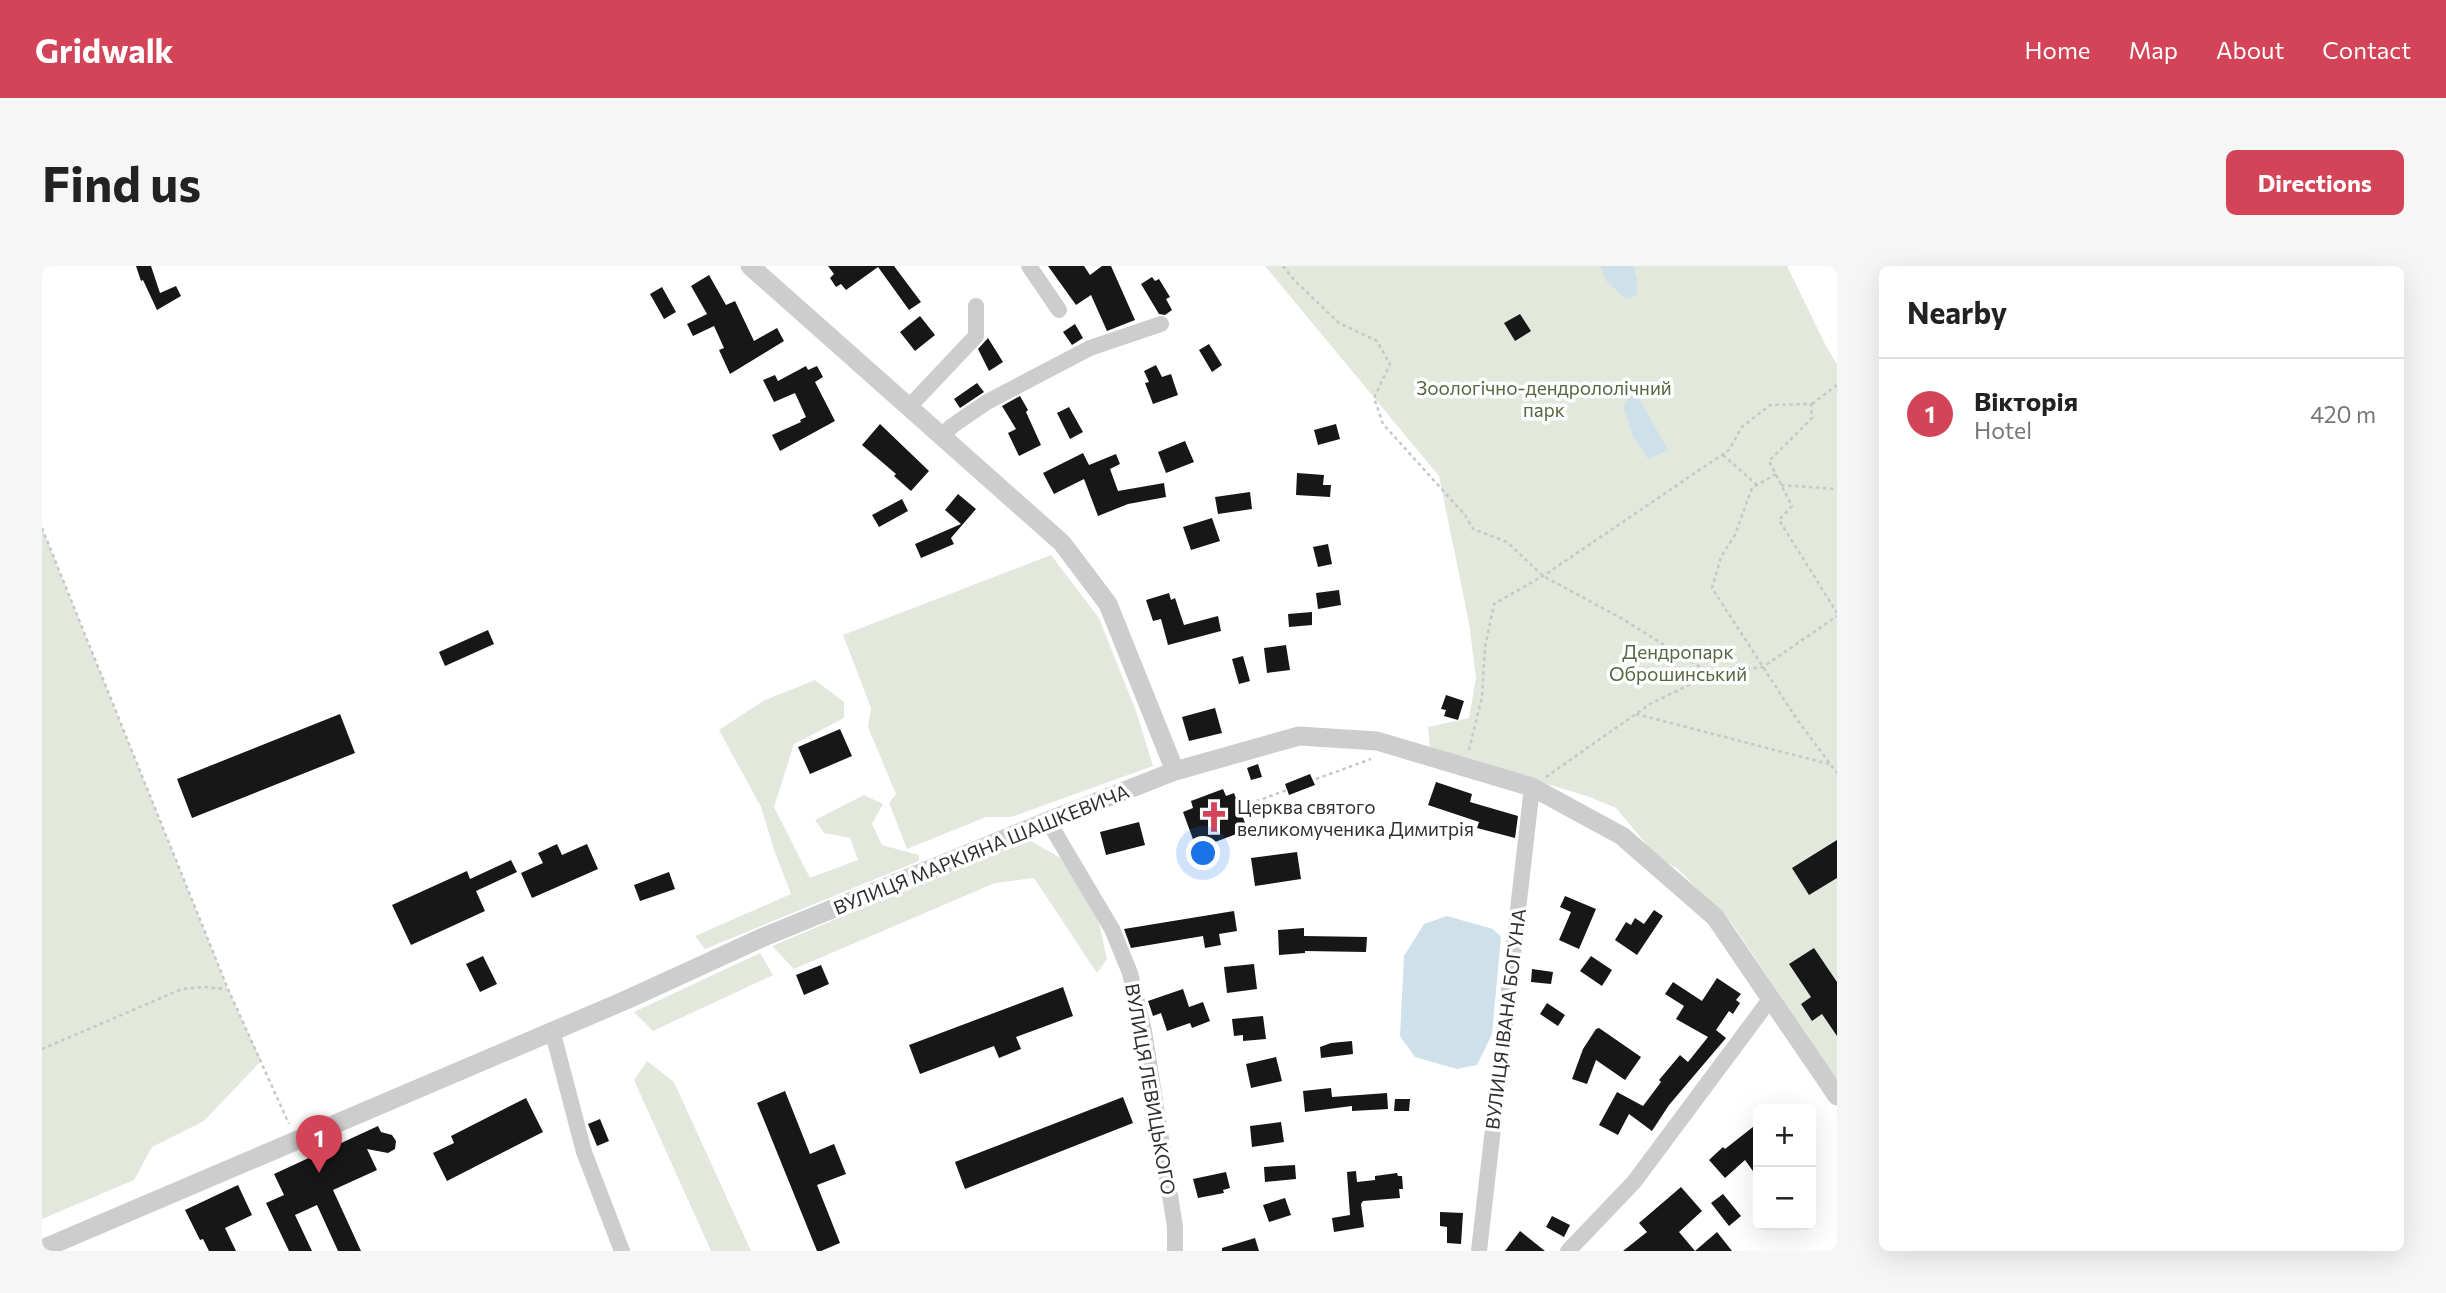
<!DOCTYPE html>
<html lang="en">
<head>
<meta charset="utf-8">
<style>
	body { margin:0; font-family:Commissioner,sans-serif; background:#f6f6f6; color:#222 }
	.controls { position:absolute; right:21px; bottom:21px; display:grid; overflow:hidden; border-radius:10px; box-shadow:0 7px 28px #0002 }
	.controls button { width:63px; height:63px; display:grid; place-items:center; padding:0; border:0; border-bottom:2px solid #e0e0e0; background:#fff; color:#222; font:35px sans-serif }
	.you { position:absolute; left:1162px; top:588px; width:24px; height:24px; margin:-18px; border:5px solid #fff; border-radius:50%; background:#1a73e8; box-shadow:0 0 0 10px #1a73e833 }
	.badge { display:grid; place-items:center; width:46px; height:46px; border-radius:50%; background:#d44458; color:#fff; font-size:23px; font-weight:700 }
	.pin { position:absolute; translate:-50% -58px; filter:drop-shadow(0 2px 4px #0008) }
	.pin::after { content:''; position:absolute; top:37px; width:24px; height:21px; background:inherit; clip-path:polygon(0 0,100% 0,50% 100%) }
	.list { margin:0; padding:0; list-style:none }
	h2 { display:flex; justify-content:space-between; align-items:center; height:91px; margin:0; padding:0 28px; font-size:30px }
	h2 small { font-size:23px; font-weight:400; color:#767676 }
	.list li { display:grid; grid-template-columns:46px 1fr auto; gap:21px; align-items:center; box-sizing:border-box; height:112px; padding:0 28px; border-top:2px solid #e0e0e0 }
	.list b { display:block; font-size:26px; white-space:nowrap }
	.list p { margin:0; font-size:23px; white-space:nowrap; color:#767676 }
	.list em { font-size:23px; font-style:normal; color:#767676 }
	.map { position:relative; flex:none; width:1795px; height:985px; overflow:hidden; border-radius:10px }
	header { display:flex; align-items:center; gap:42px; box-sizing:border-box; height:98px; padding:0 35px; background:#d44458; color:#fff }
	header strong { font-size:33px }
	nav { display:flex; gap:38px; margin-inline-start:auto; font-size:24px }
	.intro { display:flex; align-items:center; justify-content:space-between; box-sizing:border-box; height:168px; padding:0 42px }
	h1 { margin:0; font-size:49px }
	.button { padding:18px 32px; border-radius:10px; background:#d44458; color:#fff; font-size:24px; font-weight:700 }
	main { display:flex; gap:42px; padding:0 42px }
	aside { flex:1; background:#fff; border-radius:10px; box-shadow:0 7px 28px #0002 }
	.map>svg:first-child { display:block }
</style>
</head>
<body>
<header>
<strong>Gridwalk</strong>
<nav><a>Home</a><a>Map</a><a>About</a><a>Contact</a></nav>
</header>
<div class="intro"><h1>Find us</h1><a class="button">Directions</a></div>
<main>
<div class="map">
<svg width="1795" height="985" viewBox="0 0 1795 985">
	<rect width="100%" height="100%" fill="#fff"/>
	<!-- green -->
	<path fill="#e3e8dc" d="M1223,0H1745L1784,80L1795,98V819L1768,774L1691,659L1636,603L1615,591L1574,542L1545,530L1388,483L1386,461L1427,452L1434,412L1427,357L1397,210Z
		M0,262L186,723L219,795L162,855L110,881L92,914L0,953Z
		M1009,289L1057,352L1094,445L1111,500L969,551H944L865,583L847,537L854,528L826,461L829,442L801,369Z
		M773,414L802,436V452L752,478L732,541L768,612L816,594L808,572L782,567L773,554L822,529L841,538L830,558L840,579L877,589V595L663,683L653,670L749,628L732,584L719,541L677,464L721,435Z
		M985,573L1022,594L1056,652L1065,693L1055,707L992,612L953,617L752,703L730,680Z
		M718,687L731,709L611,765L592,746Z
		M605,795L632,816L709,985H669L592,814Z"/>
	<!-- water -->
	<path fill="#cee0e9" d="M1558,0H1591L1595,12V29L1584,33L1565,16Z
		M1593,125L1626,184L1606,193L1591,170L1581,140Z
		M1405,650L1451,663L1459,671L1450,768L1435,799L1415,803L1373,791L1358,770L1362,690L1382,658Z"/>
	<!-- building -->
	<path fill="#171717" d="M94,0H109L118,27L134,20L139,30L115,44L101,14L99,15Z
		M786,0H852L879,36L867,44L836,1L804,24L799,18L794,21L788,12L792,8Z
		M1006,0H1042L1048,9L1060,0H1069L1093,54L1065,65L1049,29L1034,39Z
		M667,9L684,39L693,35L712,75L735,62L742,75L688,108L677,84L682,82L672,60L651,70L645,58L665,48L649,20Z
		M1110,11L1113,15L1117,13L1128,31L1124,33L1130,44L1123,49L1117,48L1099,18Z
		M620,21L634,46L622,53L608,28Z
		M1478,48L1489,65L1473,75L1462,57Z
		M878,50L893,69L873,85L858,66Z
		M1033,58L1041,72L1030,79L1021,66Z
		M946,72L961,96L947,105L936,83Z
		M1167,78L1180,99L1170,106L1157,84Z
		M1114,99L1120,111L1129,108L1136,129L1111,138L1103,117L1107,116L1102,105Z
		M764,100L766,104L775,100L781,111L773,116L793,155L738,185L730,169L759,156L758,154L764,151L753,127L732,136L721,114L733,109L736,115Z
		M935,117L942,126L918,142L912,133Z
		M978,130L986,144L984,146L999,179L977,190L966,167L974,163L960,140Z
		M1027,141L1041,166L1028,173L1015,147Z
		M838,158L887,205L869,225L852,210L854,208L820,179Z
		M1294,158L1298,173L1276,179L1272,164Z
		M1143,175L1152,196L1124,207L1116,186Z
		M1041,187L1047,199L1074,188L1078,198L1068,203L1076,225L1122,217L1124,231L1086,238L1056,250L1042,213L1012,228L1001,207Z
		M1255,207L1282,209L1281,219H1289L1288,231L1254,229Z
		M1208,226L1210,243L1176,248L1173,231Z
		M916,228L934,243L909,272L912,278L879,292L873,278L919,258L903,244Z
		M860,233L866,245L837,261L830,249Z
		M1170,252L1178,275L1149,284L1141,261Z
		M1286,278L1290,298L1276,301L1271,281Z
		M1297,324L1299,339L1276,343L1274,327Z
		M1127,327L1129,334L1133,332L1142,359L1176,350L1179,365L1126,379L1119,353L1111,355L1104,334Z
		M1270,346V359L1247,361L1246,348Z
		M446,364L452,378L403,400L397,386Z
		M1244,379L1248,404L1225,407L1222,382Z
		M1201,390L1208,415L1197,418L1190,393Z
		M1404,429L1422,435L1416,454L1402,450L1404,444L1399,443Z
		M1173,442L1180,467L1147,475L1140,451Z
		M298,448L313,487L150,552L135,513Z
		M798,463L810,490L768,508L756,481Z
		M1216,498L1220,511L1209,514L1205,502Z
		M1268,508L1273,519L1247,529L1243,518Z
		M1394,516L1430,528L1428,536L1476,550L1473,572L1435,562L1437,556L1386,539Z
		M1181,523L1184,530L1192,527L1203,557L1195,560L1197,567L1165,579L1162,572L1152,576L1141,546L1151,542L1149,535Z
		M1097,556L1103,579L1064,589L1058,566Z
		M1795,574V612L1767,629L1750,602Z
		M515,578L520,589L545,578L556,603L490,632L479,607L501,597L496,587Z
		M1255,586L1259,613L1213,620L1209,592Z
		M469,594L475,606L434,625L443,645L369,679L350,639L425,605L428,613Z
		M627,606L633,623L598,635L592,619Z
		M1523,630L1554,643L1537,683L1517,674L1529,646L1518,641Z
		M1612,644L1621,650L1595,689L1573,674L1584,656L1589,659L1593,652L1602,658Z
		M1192,645L1195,665L1177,668L1179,679L1163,682L1161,670L1089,682L1082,663Z
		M1262,662V670L1325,671L1324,686L1263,685V687L1237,689L1236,664Z
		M1772,682L1795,716V770L1780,748L1770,755L1759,738L1769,731L1747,698Z
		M441,690L455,718L438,726L424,698Z
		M1549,690L1570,704L1560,720L1538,705Z
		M1212,698L1215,723L1185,727L1182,701Z
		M779,699L787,718L762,729L754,709Z
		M1490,703L1511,706L1509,718L1489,716Z
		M1675,712L1699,728L1694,734L1698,737L1691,748L1687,745L1674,764L1684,772L1627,839L1610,865L1587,848L1576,869L1557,859L1575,826L1601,840L1619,816L1617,814L1638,789L1646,796L1666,771L1634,753L1642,740L1623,728L1631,716L1660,735Z
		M1021,721L1031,750L974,771L979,783L957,792L952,780L878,808L867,779Z
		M1141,723L1147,741L1161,736L1168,755L1150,762L1148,757L1125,765L1119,747L1111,750L1106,735Z
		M1505,737L1523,749L1516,760L1498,748Z
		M1221,750L1224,773L1201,775V769L1192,770L1190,753Z
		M1557,762L1599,791L1583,814L1554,794L1545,818L1530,813L1541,783L1554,763Z
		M1310,775L1311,788L1279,792L1278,781L1289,777Z
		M1234,791L1240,815L1209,822L1204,798Z
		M1289,822L1290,831L1345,827L1346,843L1310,845V840L1263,846L1261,825Z
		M743,825L768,888L792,878L804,908L775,919L798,977L779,985H775L715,837Z
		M1081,831L1091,857L923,923L913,896Z
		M484,832L501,866L405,915L391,887L412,877L409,870Z
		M1353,833H1368L1367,845H1352Z
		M558,853L567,875L555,880L546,858Z
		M1239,856L1242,876L1210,881L1208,860Z
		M1716,857V912L1703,894L1683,912L1667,894L1681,881L1683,883Z
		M336,860L339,866L350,869L354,875L353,883L346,887L325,883L335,904L291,924L319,985H296L275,939L253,949L270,985H247L224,937L242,929L232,908Z
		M1253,899L1254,913L1223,916L1222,901Z
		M1314,905L1315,916L1333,914V910L1355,907L1356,910H1360L1361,923H1357L1358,932L1321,935L1319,938L1322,961L1292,966L1290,952L1308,949L1305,906Z
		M1184,906L1188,922L1181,924L1182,927L1156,932L1151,913Z
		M196,919L210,949L183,962L194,985H167L161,973L158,974L143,944Z
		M1639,921L1660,945L1637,966L1653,985L1675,966L1690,985H1581L1605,966L1597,957Z
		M1681,928L1699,950L1687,960L1669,937Z
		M1243,932L1249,949L1227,956L1221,939Z
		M1398,946L1421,947L1419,978L1405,977V961L1398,960Z
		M1510,950L1528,959L1522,971L1504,961Z
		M1478,965L1503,985H1463Z
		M1213,972L1217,985H1180V982Z"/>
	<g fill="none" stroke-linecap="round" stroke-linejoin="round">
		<!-- path -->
		<path stroke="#c7c7c7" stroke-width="2.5" stroke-dasharray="3.5 3.5" stroke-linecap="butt" d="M1241,0L1252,14L1297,57L1335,75L1348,98L1332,132L1341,158L1423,249L1431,263L1465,276L1501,310L1579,352L1669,408
			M1770,138L1795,119
			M1681,189L1715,219
			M1734,208L1710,222L1693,269L1679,291L1670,322L1754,452L1795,507
			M1739,219L1795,223
			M0,262L186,723L247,858
			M1594,448L1787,498
			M1427,484L1440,431L1443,381L1452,338L1501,310L1687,184L1700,161L1728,139L1769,138L1770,152L1727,195L1750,240L1737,254L1795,347
			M1504,511L1608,438L1669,408L1721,401L1795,350
			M1274,513L1329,493
			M1201,540L1245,524
			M0,783L140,723L162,721L184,723"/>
		<!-- minor -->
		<path stroke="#cdcdcd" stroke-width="16" d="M987,0L1017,44
			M866,142L934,70V40
			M899,171L910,160L945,136L1048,82L1119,58
			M1006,555L1070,663L1088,707L1102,765L1133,961V985
			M510,764L542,886L580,985
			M1437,985L1490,521
			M1526,985L1592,916L1729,732"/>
		<!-- tertiary -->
		<path stroke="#cdcdcd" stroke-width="19" d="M708,0L1020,277L1066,338L1133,505
			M0,983L584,734L724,670L1006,555L1133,505L1257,470L1335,475L1490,521L1580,570L1673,651L1795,830"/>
	</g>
	<!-- icons -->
	<defs>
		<symbol id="church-bare" viewBox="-9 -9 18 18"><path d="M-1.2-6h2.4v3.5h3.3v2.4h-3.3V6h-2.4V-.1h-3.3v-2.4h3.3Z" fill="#d44458" stroke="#fff" stroke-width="2.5" paint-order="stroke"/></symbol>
	</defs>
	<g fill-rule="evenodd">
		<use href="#church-bare" x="1150" y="529" width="44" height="44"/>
	</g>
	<g text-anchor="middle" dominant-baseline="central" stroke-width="7" stroke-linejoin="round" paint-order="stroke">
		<!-- park labels -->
		<g font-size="19" fill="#556741" stroke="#fff">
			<text x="1502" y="121">Зоологічно-дендрололічний<tspan x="1502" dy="22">парк</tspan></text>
			<text x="1636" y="385">Дендропарк<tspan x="1636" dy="22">Оброшинський</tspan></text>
		</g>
		<!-- poi labels -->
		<g font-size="19" fill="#303030" stroke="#fff" text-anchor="start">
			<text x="1195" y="540">Церква святого<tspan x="1195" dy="22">великомученика Димитрія</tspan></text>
		</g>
		<!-- street labels -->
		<g font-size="19" fill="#303030" stroke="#fff">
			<text transform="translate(939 583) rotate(-22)">ВУЛИЦЯ МАРКІЯНА ШАШКЕВИЧА</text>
			<text transform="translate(1463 753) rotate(-83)">ВУЛИЦЯ ІВАНА БОГУНА</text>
			<text transform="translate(1109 823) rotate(80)">ВУЛИЦЯ ЛЕВИЦЬКОГО</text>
		</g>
	</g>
</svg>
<div class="controls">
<button>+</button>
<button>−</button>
</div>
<div class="you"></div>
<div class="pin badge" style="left:277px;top:907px">1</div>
</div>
<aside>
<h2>Nearby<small></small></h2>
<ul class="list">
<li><span class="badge">1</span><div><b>Вікторія</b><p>Hotel</p></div><em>420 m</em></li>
</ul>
</aside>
</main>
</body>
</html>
